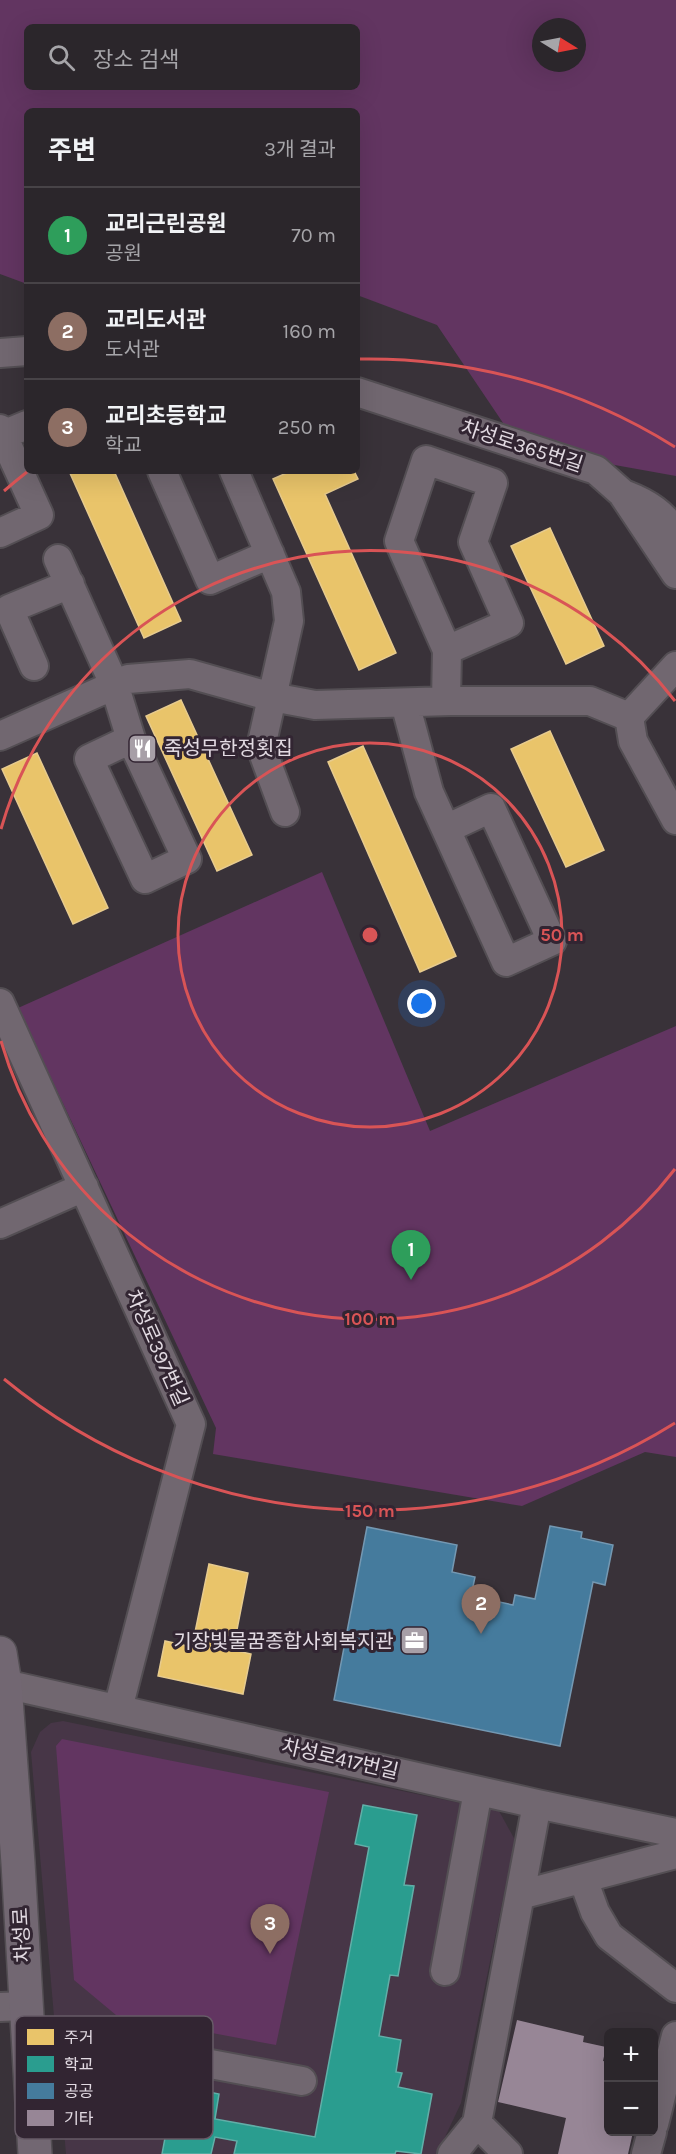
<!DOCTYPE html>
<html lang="ko">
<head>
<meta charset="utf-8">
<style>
	body { margin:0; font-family:Karla,"Noto Sans KR",sans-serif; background:#373237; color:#f1f3f6 }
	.controls { position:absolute; right:18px; bottom:18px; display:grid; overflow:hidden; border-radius:9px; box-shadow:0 6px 24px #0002 }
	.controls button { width:54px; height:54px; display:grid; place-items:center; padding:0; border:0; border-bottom:2px solid #474347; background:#2b262b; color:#f1f3f6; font:30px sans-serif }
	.compass { position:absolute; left:532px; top:18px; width:54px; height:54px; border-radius:50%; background:#2b262b; box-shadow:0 6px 24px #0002; rotate:100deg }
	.you { position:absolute; left:422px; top:1004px; width:21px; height:21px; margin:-15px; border:4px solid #fff; border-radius:50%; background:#1a73e8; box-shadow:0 0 0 9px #1a73e833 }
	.badge { display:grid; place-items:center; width:39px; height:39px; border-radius:50%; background:#95b2f1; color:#fff; font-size:20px; font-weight:700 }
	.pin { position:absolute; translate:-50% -50px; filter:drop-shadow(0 2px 3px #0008) }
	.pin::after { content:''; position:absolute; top:32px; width:21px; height:18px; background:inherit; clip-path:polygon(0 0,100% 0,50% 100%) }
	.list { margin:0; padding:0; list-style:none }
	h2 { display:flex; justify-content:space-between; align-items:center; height:78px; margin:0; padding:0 24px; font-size:26px }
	h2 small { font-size:20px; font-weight:400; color:#a6a5a9 }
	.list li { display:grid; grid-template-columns:39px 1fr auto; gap:18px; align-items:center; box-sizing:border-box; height:96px; padding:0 24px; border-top:2px solid #474347 }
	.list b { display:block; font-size:22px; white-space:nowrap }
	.list p { margin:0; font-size:20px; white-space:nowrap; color:#a6a5a9 }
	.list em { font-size:20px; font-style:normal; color:#a6a5a9 }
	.icon { flex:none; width:33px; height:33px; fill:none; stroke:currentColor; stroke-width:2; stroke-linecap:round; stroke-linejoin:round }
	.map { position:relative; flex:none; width:676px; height:2154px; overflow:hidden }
	.search { position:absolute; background:#2b262b; box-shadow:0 6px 24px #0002; left:24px; top:24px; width:336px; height:66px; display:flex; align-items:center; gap:15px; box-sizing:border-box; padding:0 21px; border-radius:9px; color:#a6a5a9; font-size:22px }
	.panel { position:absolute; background:#2b262b; box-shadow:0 6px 24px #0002; left:24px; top:108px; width:336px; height:366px; border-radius:9px }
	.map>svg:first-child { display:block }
</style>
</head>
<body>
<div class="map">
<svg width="676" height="2154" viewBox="0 0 676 2154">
	<rect width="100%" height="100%" fill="#393239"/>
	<!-- built -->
	<path fill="#473647" d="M63,1721L499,1811L515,1840L461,2103L437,2154H66L31,1752L40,1732L51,1723Z"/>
	<!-- green -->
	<path fill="#623561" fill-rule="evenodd" d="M0,0H676V476L520,448L437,325L357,295V111H27V284L0,274ZM27,27H357V87H27ZM541,27H577V63H541Z
		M322,872L430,1131L676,1026V1457L645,1452L522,1506L213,1454L216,1428L18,1008Z
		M62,1739L329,1792L276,2045L116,2015L74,1980L56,1746Z"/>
	<!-- homes -->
	<path fill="#e9c46a" stroke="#e7cb8e" stroke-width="1.5" d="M69,471H114L181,621L144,638Z
		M291,471H354L358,479L325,494L396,653L359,670L273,479Z
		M550,528L604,646L566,664L511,546Z
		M181,700L252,855L217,871L146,716Z
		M550,731L604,850L566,867L511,749Z
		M363,746L456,956L420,972L328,762Z
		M37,753L108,908L73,924L2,769Z
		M209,1564L248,1573L233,1650L251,1654L243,1694L158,1676L165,1641L192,1647Z"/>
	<!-- schools -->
	<path fill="#2a9d8f" stroke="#61afa8" stroke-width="1.5" d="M363,1805L417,1815L404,1885L414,1886L398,1976L390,1975L379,2036L401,2040L396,2072L402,2073L398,2087L432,2094L421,2154L396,2151L395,2154H234L237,2141L215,2137L211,2154H162L175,2085L219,2094L215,2119L315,2137L369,1847L355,1844Z"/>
	<!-- public -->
	<path fill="#457b9d" stroke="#7498b2" stroke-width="1.5" d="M550,1526L582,1532L581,1538L613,1545L605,1585L593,1582L560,1746L334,1700L367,1527L457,1545L452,1572L475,1577L471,1596L513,1605L515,1595L535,1599Z"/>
	<!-- building -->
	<path fill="#978696" d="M517,2020L584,2036L583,2042L606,2047L603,2061L608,2062V2132H633L628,2154H558L566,2118L498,2102Z"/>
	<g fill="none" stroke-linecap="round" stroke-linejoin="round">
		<defs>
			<path id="minor" d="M0,353L27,351
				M357,392L596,470L622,493L676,574
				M0,429L39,515L0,533
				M3,435L27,425
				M162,471L210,580L270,554
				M234,471L286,592L289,621L261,747L285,812
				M626,495C647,503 665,514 676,535
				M58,559L114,684L131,739L187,859L145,879L89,759L131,739
				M34,666L9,609L70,584
				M446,701L447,650L399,541L426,460L493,483L473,542L509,623L447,650
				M405,703L429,792L506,962L552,941L491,808L446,829
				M629,717L633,741L676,820
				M629,717L676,666
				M0,736L128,679L190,674L272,697L315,705L451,701H590L629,717
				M0,1003L191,1424L118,1709
				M0,1224L84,1187
				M0,1683L537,1804L676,1833
				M583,1879L595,1912L609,1936L676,1988
				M520,1895L676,1854
				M445,1971L478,1791
				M0,2007L26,2006
				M28,2030L302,2081
				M477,2123L508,2154
				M654,2124L676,2036
				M452,2154L477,2123L537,1804
				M646,2154L652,2132"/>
			<path id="major" d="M0,1653L5,1684L18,1863L35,2154"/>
		</defs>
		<!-- minor casing -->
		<use href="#minor" stroke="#534e53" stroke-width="32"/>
		<!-- major casing -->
		<use href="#major" stroke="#534e53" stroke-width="36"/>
		<!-- minor -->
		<use href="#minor" stroke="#716770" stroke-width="28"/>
		<!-- major -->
		<use href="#major" stroke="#726772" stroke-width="33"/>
	</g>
	<!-- distance rings -->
	<g fill="none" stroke="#d95456" stroke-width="3">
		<circle cx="370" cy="935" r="192"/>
		<path d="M675 1169A384 384 0 0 1 1 1041M1 829A384 384 0 0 1 675 701"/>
		<path d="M675 1423A576 576 0 0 1 4 1379M4 491A576 576 0 0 1 27 472M360 359A576 576 0 0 1 675 447"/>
	</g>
	<!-- icons -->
	<defs>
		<symbol id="restaurant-square" viewBox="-11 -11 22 22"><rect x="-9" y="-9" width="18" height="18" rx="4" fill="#a79fa7" stroke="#322532"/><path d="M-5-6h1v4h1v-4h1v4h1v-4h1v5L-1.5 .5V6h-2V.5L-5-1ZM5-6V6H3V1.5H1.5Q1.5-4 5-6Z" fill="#fff"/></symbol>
		<symbol id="office-square" viewBox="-11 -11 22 22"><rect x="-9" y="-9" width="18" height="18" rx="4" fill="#a79fa7" stroke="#322532"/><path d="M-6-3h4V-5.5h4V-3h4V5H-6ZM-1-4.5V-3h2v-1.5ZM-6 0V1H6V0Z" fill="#fff"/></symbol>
	</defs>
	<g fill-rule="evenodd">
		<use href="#restaurant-square" x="126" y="732" width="33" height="33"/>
		<use href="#office-square" x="398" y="1624" width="33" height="33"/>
	</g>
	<g text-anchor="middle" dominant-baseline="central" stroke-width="6" stroke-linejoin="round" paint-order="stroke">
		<!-- street labels -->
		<g font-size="20" fill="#e2dae2" stroke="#322532">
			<text transform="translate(522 446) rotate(18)">차성로365번길</text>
			<text transform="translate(157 1348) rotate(66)">차성로397번길</text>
			<text transform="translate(340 1759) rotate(13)">차성로417번길</text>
			<text transform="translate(22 1935) rotate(-93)">차성로</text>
		</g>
		<!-- poi labels -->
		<g font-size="20" fill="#e2dae2" stroke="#322532" text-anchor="start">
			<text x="164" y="748">죽성무한정횟집</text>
			<text x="394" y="1641" text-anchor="end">기장빛물꿈종합사회복지관</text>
		</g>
	</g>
	<!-- legend -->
	<rect x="15" y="2016" width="198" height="123" rx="9" fill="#322532" stroke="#675b67" stroke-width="1.5"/>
	<rect x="27" y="2029" width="27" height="16" fill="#e9c46a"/>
	<rect x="27" y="2056" width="27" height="16" fill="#2a9d8f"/>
	<rect x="27" y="2083" width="27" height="16" fill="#457b9d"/>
	<rect x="27" y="2110" width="27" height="16" fill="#978696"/>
	<g font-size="16" fill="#e2dae2">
		<text x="64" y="2043">주거</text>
		<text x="64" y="2070">학교</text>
		<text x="64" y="2097">공공</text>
		<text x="64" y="2124">기타</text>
	</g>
	<circle cx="370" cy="935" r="9" fill="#d95456" stroke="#322532" stroke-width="3"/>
	<g font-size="18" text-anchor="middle" font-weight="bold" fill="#d95456" stroke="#322532" stroke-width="6" stroke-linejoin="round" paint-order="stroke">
		<text x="562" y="941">50 m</text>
		<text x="370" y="1325">100 m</text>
		<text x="370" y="1517">150 m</text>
	</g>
</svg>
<div class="controls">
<button>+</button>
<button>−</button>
</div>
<svg class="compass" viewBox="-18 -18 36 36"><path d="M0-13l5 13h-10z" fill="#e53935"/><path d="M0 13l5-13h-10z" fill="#a6a5a9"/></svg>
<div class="you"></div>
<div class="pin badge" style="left:411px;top:1280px;background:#2e9e5b">1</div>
<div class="pin badge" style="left:481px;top:1634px;background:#8d6e63">2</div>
<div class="pin badge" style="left:270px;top:1954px;background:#8d6e63">3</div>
<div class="search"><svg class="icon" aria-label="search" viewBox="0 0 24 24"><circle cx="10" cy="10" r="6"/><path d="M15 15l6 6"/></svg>장소 검색</div>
<section class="panel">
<h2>주변<small>3개 결과</small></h2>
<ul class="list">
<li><span class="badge" style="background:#2e9e5b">1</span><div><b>교리근린공원</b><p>공원</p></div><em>70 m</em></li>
<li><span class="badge" style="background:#8d6e63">2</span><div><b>교리도서관</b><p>도서관</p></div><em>160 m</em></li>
<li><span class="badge" style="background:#8d6e63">3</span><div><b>교리초등학교</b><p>학교</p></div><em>250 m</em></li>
</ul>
</section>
</div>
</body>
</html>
